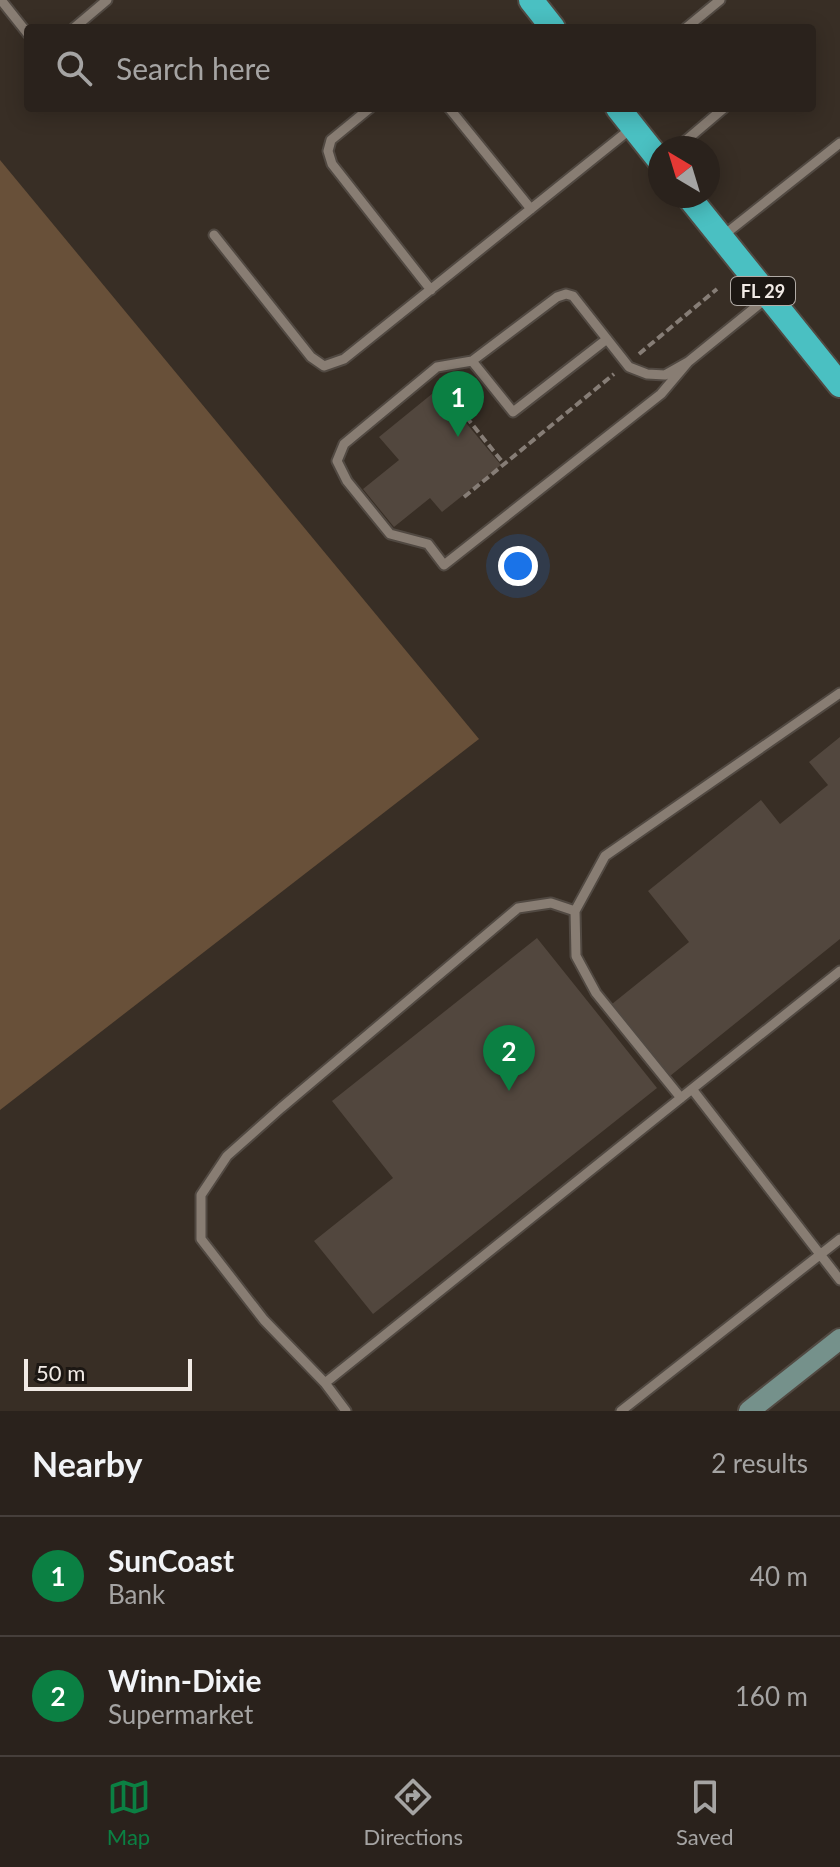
<!DOCTYPE html>
<html lang="en">
<head>
<meta charset="utf-8">
<style>
	body { margin:0; font-family:Lato,sans-serif; background:#322a25; color:#f1f3f6 }
	.compass { position:absolute; left:648px; top:136px; width:72px; height:72px; border-radius:50%; background:#2a221c; box-shadow:0 4px 20px #0003; rotate:322deg }
	.scale { position:absolute; left:24px; bottom:20px; width:168px; box-sizing:border-box; padding-left:8px; border:4px solid #f1eae5; border-top:0; font-size:22px; line-height:28px; white-space:nowrap; color:#f1eae5; -webkit-text-stroke:6px #1c1713; paint-order:stroke }
	.you { position:absolute; left:518px; top:566px; width:28px; height:28px; margin:-20px; border:6px solid #fff; border-radius:50%; background:#1a73e8; box-shadow:0 0 0 12px #1a73e833 }
	.badge { display:grid; place-items:center; width:52px; height:52px; border-radius:50%; background:#0b8043; color:#fff; font-size:26px; font-weight:700 }
	.pin { position:absolute; translate:-50% -66px; filter:drop-shadow(0 2px 4px #0008) }
	.pin::after { content:''; position:absolute; top:42px; width:28px; height:24px; background:inherit; clip-path:polygon(0 0,100% 0,50% 100%) }
	.list { margin:0; padding:0; list-style:none }
	h2 { display:flex; justify-content:space-between; align-items:center; height:104px; margin:0; padding:0 32px; font-size:34px }
	h2 small { font-size:26px; font-weight:400; color:#a5a4a3 }
	.list li { display:grid; grid-template-columns:52px 1fr auto; gap:24px; align-items:center; box-sizing:border-box; height:120px; padding:0 32px; border-top:2px solid #463f3b }
	.list b { display:block; font-size:30px; white-space:nowrap }
	.list p { margin:0; font-size:26px; white-space:nowrap; color:#a5a4a3 }
	.list em { font-size:26px; font-style:normal; color:#a5a4a3 }
	.icon { flex:none; width:44px; height:44px; fill:none; stroke:currentColor; stroke-width:2; stroke-linecap:round; stroke-linejoin:round }
	.map { position:relative; flex:none; width:840px; height:1411px; overflow:hidden }
	.search { position:absolute; background:#2a221c; box-shadow:0 4px 20px #0003; left:24px; right:24px; top:24px; height:88px; display:flex; align-items:center; gap:20px; box-sizing:border-box; padding:0 28px; border-radius:8px; color:#a5a4a3; font-size:30px }
	.sheet { height:344px; background:#2a221c }
	nav { display:flex; justify-content:space-around; align-items:center; box-sizing:border-box; height:112px; border-top:2px solid #463f3b; background:#2a221c; font-size:22px; color:#a5a4a3 }
	nav a { display:grid; justify-items:center; gap:4px }
	nav .on { color:#0b8043 }
	.map>svg:first-child { display:block }
</style>
</head>
<body>
<div class="map">
<svg width="840" height="1411" viewBox="0 0 840 1411">
	<rect width="100%" height="100%" fill="#382e25"/>
	<!-- green -->
	<path fill="#685039" d="M0,160L479,739L0,1110Z"/>
	<!-- building -->
	<path fill="#52473e" d="M438,389L501,465L442,512L430,498L394,527L363,489L399,460L379,437Z
		M840,737V939L670,1076L612,1004L689,942L648,891L761,800L780,824L828,785L809,762Z
		M537,938L657,1088L373,1314L314,1241L393,1178L332,1101Z"/>
	<g fill="none" stroke-linecap="round" stroke-linejoin="round">
		<defs>
			<path id="lane" d="M1,0L28,34
				M74,28L107,0
				M686,28L720,0
				M370,108L331,140L328,151L332,164L431,290
				M449,108L531,209
				M677,148L724,108
				M214,235L311,357L324,366L344,359L633,127
				M724,235L840,143
				M472,361L513,412L607,339
				M688,362L661,394L444,565L428,544L390,534L347,481L337,461L344,444L437,367L472,361L557,297L566,294L573,296L629,367L647,374L665,375L688,362L768,297
				M692,1089L840,971
				M681,1098L596,993L576,956L575,911L605,856L840,693
				M325,1383L264,1320L201,1239V1195L227,1156L281,1108L518,908L551,903L575,911
				M346,1411L325,1383L692,1089L840,1280
				M621,1411L840,1239"/>
			<path id="secondary" d="M749,1411L840,1339"/>
			<path id="highway" d="M531,0L553,28
				M618,108L660,161
				M688,196L840,385"/>
		</defs>
		<!-- lane casing -->
		<use href="#lane" stroke="#514942" stroke-width="13"/>
		<!-- secondary casing -->
		<use href="#secondary" stroke="#514942" stroke-width="24"/>
		<!-- highway casing -->
		<use href="#highway" stroke="#514942" stroke-width="28"/>
		<!-- path -->
		<path stroke="#867d76" stroke-width="4" stroke-dasharray="8 4" stroke-linecap="butt" d="M639,354L717,289
			M451,398L504,464
			M464,497L614,374"/>
		<!-- lane -->
		<use href="#lane" stroke="#887d73" stroke-width="9"/>
		<!-- secondary -->
		<use href="#secondary" stroke="#75918b" stroke-width="20"/>
		<!-- highway -->
		<use href="#highway" stroke="#4ac0c2" stroke-width="24"/>
	</g>
	<g text-anchor="middle" dominant-baseline="central" stroke-width="8" stroke-linejoin="round" paint-order="stroke">
		<!-- shield labels -->
		<rect fill="#1c1713" stroke="#b1aba6" stroke-width="2" x="731" y="277" width="64" height="28" rx="6"/>
		<g font-size="18" font-weight="bold" fill="#f1eae5">
			<text x="763" y="291">FL 29</text>
		</g>
	</g>
</svg>
<svg class="compass" viewBox="-18 -18 36 36"><path d="M0-13l5 13h-10z" fill="#e53935"/><path d="M0 13l5-13h-10z" fill="#a5a4a3"/></svg>
<div class="scale">50 m</div>
<div class="you"></div>
<div class="pin badge" style="left:458px;top:437px">1</div>
<div class="pin badge" style="left:509px;top:1091px">2</div>
<div class="search"><svg class="icon" aria-label="search" viewBox="0 0 24 24"><circle cx="10" cy="10" r="6"/><path d="M15 15l6 6"/></svg>Search here</div>
</div>
<section class="sheet">
<h2>Nearby<small>2 results</small></h2>
<ul class="list">
<li><span class="badge">1</span><div><b>SunCoast</b><p>Bank</p></div><em>40 m</em></li>
<li><span class="badge">2</span><div><b>Winn-Dixie</b><p>Supermarket</p></div><em>160 m</em></li>
</ul>
</section>
<nav>
<a class="on"><svg class="icon" aria-label="map" viewBox="0 0 24 24"><path d="M3 6l6-2 6 2 6-2v14l-6 2-6-2-6 2zM9 4v14M15 6v14"/></svg>Map</a>
<a><svg class="icon" aria-label="directions" viewBox="0 0 24 24"><path d="M12 3l9 9-9 9-9-9zM9 14v-3h6M13 9l2 2-2 2"/></svg>Directions</a>
<a><svg class="icon" aria-label="saved" viewBox="0 0 24 24"><path d="M7 4h10v16l-5-4-5 4z"/></svg>Saved</a>
</nav>
</body>
</html>
